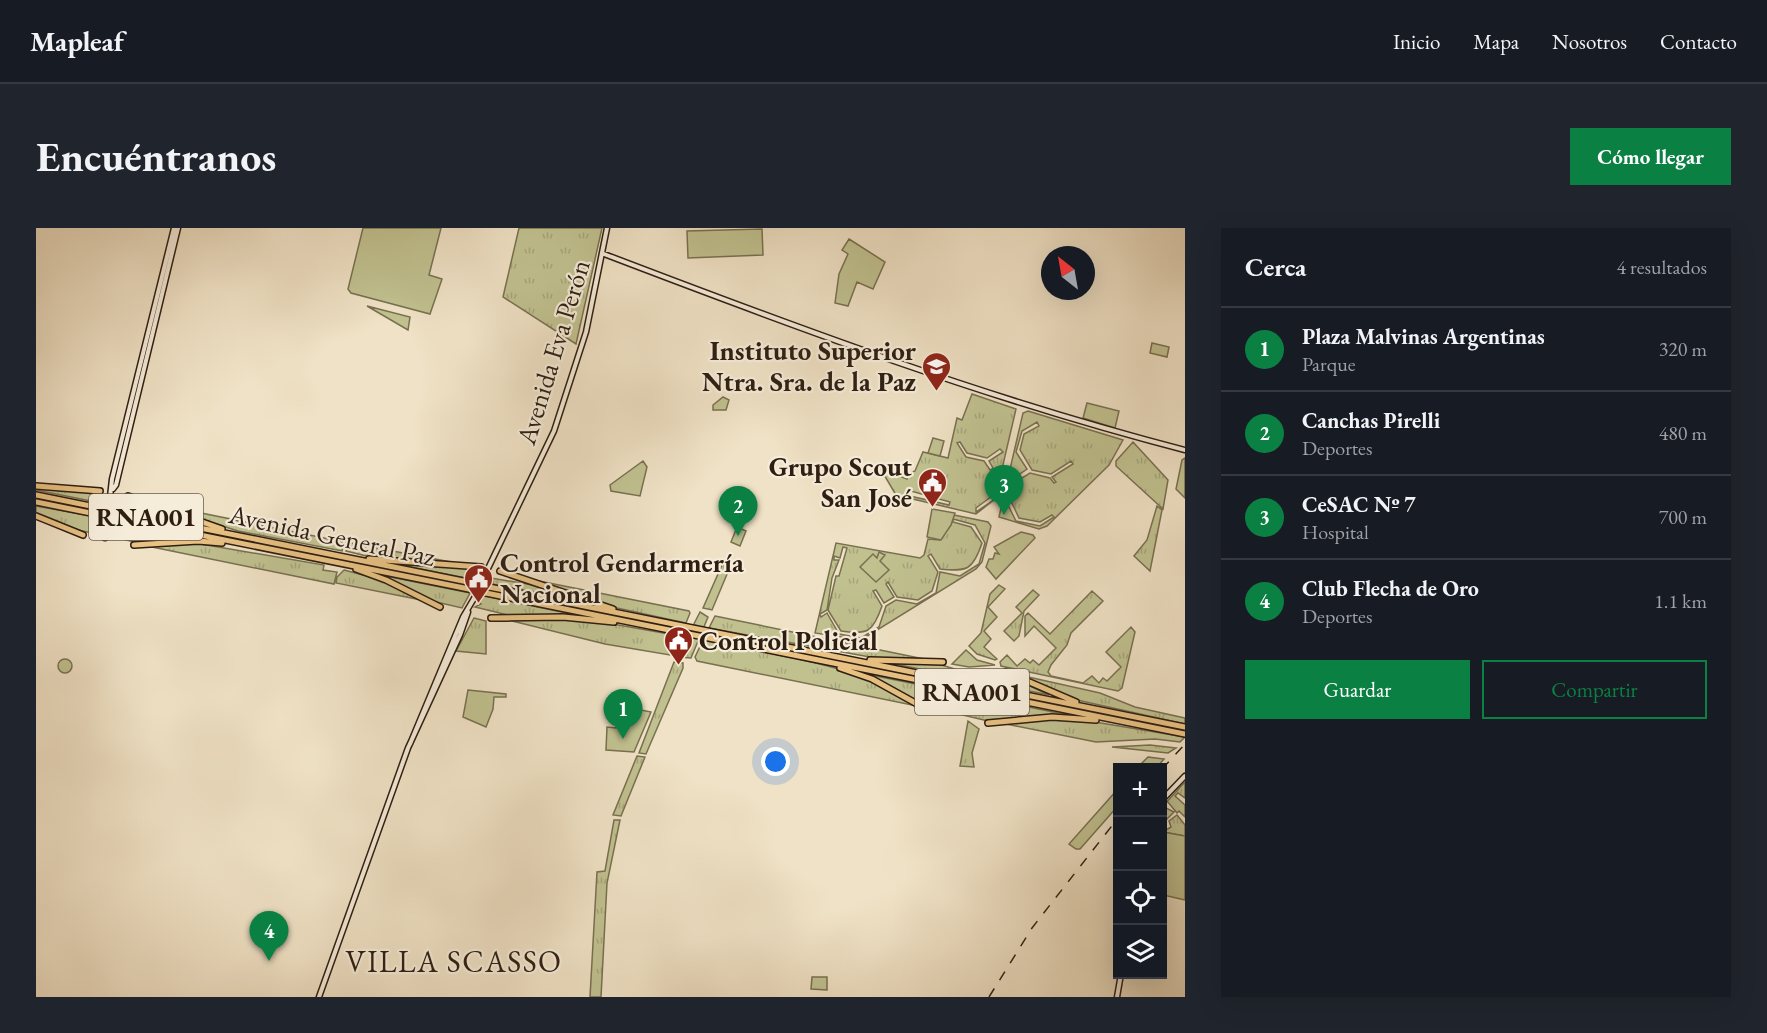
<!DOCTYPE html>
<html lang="es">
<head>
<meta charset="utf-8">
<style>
	body { margin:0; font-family:"EB Garamond",serif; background:#20242c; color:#f1f3f6 }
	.controls { position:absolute; right:18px; bottom:18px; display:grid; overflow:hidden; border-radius:0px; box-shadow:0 6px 24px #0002 }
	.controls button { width:54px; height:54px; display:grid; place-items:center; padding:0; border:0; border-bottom:2px solid #363941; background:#171b24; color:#f1f3f6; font:30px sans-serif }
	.compass { position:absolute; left:1005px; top:18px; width:54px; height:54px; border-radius:50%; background:#171b24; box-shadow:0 6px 24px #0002; rotate:329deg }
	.you { position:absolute; left:740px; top:534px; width:21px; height:21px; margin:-15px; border:4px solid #fff; border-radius:50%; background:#1a73e8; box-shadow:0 0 0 9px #1a73e833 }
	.badge { display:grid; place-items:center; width:39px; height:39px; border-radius:50%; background:#0b8043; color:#fff; font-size:20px; font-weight:700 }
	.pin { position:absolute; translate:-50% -50px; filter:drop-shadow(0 2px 3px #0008) }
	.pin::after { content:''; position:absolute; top:32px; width:21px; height:18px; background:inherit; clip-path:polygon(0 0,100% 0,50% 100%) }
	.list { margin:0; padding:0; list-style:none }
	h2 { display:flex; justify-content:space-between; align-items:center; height:78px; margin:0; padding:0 24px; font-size:26px }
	h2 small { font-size:20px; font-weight:400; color:#9ea1a6 }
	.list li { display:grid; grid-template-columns:39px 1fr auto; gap:18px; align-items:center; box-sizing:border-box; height:84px; padding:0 24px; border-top:2px solid #363941 }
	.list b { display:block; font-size:22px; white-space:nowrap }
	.list p { margin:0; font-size:20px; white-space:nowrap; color:#9ea1a6 }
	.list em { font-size:20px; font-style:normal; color:#9ea1a6 }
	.actions { display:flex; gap:12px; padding:18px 24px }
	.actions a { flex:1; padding:14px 0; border:2px solid #0b8043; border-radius:0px; text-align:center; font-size:21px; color:#0b8043 }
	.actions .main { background:#0b8043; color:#fff }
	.icon { flex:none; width:33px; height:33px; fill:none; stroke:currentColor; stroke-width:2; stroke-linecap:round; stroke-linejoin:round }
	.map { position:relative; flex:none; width:1149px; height:769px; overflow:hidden; border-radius:0px }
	header { display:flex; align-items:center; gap:36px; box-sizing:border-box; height:84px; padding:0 30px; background:#171b24; border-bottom:2px solid #363941 }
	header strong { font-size:28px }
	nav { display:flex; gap:33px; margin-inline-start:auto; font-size:21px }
	.intro { display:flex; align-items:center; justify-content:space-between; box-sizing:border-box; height:144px; padding:0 36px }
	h1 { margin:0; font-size:42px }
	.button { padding:15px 27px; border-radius:0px; background:#0b8043; color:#fff; font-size:21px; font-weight:700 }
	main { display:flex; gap:36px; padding:0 36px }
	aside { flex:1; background:#171b24; border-radius:0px; box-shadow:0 6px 24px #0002 }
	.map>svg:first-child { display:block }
</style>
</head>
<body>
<header>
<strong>Mapleaf</strong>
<nav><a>Inicio</a><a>Mapa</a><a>Nosotros</a><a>Contacto</a></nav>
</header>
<div class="intro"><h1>Encuéntranos</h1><a class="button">Cómo llegar</a></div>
<main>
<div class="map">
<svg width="1149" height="769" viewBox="0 0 1149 769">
	<defs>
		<pattern id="grass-tufts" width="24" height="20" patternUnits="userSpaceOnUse" patternTransform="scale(1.5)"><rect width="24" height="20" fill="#c1c190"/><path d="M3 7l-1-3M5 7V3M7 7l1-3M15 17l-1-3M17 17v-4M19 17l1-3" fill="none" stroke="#a6a57b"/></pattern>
	</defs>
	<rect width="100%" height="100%" fill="#f0e2c6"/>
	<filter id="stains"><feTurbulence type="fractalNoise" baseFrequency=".00333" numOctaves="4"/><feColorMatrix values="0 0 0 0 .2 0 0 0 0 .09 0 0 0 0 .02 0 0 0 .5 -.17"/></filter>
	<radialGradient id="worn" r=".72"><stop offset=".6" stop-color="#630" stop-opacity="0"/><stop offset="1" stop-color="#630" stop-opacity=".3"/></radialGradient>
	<!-- grass -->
	<path fill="url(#grass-tufts)" stroke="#787051" stroke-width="1.5" fill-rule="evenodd" d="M483,0H566L540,116L467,69Z
		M936,166L980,181L959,271L940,286L860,267L844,240L871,251L874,245L879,243L887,224L912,230L921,190L926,192ZM924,214L931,225L951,230L964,221L967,224L953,233L957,240L954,242L948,233L930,229L921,215ZM958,242L963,251L959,271L940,284V280L956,268L960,252L955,244ZM872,264L875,263L914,274L913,277L874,268Z
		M992,183L1087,212L1073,237L1011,298L1003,301L963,289L987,185ZM1001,194L1003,198L988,206L984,222L996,242L1015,246L1035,233L1037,236L1016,249L1020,254L1018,255L1014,250L994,245L978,255L974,271L983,290L1004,294L1016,287L1018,289L1004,298L980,293L970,273L975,252L991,241L980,224L986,203Z
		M1097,214L1132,252L1127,281L1080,238V233Z
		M0,259L60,265L65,268L66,266L71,269L70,276L0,262Z
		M85,270L156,293L76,279L79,271Z
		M111,274L313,315L312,320L307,319L306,323L202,303Z
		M0,278L67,290L64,303L61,306L42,302L0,286Z
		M1121,278L1126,282L1114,343L1098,328L1111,312Z
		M918,287L952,294L955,298L946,334L940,341L825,412L779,405L800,315L884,330L888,327L892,311L904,312L915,297ZM917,291L939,297L949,315L943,336L924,348L904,344L900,365L881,376L860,372L850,378L843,399L825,410L803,406L791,385L785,389L784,386L791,382L796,350L803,332H798V328L804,330L807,319L811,320L803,348H800L792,382L805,403C832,407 837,404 846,378L837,363L840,362L848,375L858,369L850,356L852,354L861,369L882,372L896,363L902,344L892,328L895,326L904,341C931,344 937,342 946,315L935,299L917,294Z
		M72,292L158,311L98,314L74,308Z
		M159,315L288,337L287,342L301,344L298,356L116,319Z
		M314,315L415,334L334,329L310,323Z
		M349,334L443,341L444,344L440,352Z
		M686,337L694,339L676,382L667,380Z
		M308,342L346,352L385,372L300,355L301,349Z
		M345,347L434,365L426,380L396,373Z
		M455,350L503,358L550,374L451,355Z
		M488,350L653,383L654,385L650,395L581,380Z
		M963,357L969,361L952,379L961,389L948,403L955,411L948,419L961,431L959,432L941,426L933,418L945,405L954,366Z
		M997,362L1003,367L988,383L983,408L978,413L968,403L986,385L980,379Z
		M1056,363L1067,373L1035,405L1031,417L1015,437L1012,444L1015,448L1047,455L1056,448L1063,455L1067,450L1071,453L1085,439L1070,424L1095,399L1099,404L1086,460L1082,463L965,438L964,434L971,427L981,438L989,431L994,435L997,432L1003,437L1020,420L998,398L989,408V388L992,385L1014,406Z
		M445,367L549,389H480L439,379L445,376L442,374Z
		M664,384L672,389L655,430L641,429Z
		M679,388L888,431H845L673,400Z
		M438,390L450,393V426L420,423Z
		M528,391L577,396L644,408L634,427L569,416L472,392Z
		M683,409L1138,501L1118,498Z
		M667,412C725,426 832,436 876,477L661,433L659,429Z
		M638,434L647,435V440L610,526L603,525Z
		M896,434L925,443L967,445L1013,467L854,435Z
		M830,446L1032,487L952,493L889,478Z
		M979,446L1064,465L1099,479L1149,490V496L1032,470Z
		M1010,490L1041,491L1149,509L1144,514L1119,511L1060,514L970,496Z
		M932,493L943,501L936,525L938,539L924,538Z
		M1114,517L1140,520L1132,525L1076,519Z
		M601,528L609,529L585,588L577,587Z
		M1149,554V570L1142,565L1139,568L1149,577V589L1143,583L1141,585L1131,573L1128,579L1138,584L1127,595V578Z
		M1141,587L1149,597V608L1127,604L1126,597L1130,602L1135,599L1133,593Z
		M578,592H584L571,655L565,769H554L561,644L569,643Z"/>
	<!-- green -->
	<path fill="#c1c190" stroke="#787051" stroke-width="1.5" d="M327,0H405L393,47L406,51L394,86L315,65L312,61Z
		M726,1L727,27L652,30L651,3Z
		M813,11L849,34L837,61L821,54L812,78L799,75L803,46L812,26L806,22Z
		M331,78L374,89L372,102Z
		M1116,115L1133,119L1131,129L1114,125Z
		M687,169L693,172L690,182H677V177Z
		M1051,175L1083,183L1079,200L1047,190Z
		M897,210L908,213L904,228L892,225Z
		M1149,230V270L1140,261L1146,232Z
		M607,233L611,239L604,268L575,263L574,257Z
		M896,281L919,285L915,297L905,312L891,309Z
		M701,299L710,303L704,318L695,314Z
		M985,304L997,307L999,310L960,351L950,339L953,331H957L959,325L963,326L958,319Z
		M843,324L849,327L844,333L853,342L840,354L824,339L837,326L841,330Z
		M930,422L941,432L959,437L933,439L916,436Z
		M22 438a7 7 0 1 1 14 0a7 7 0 1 1-14 0Z
		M432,462L470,466V469H458L457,481L450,499L427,489Z
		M585,478L615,484L598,524L570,522L571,499L580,500Z
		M1112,529L1128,531L1121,539H1102Z
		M1081,562V579L1044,621H1040L1033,616Z
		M1127,604L1149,608V672L1127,667Z
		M776,749H791V762L775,761Z"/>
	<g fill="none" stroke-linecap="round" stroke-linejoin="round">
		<defs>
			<path id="secondary" d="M568,26C759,99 951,171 1149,222
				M77,261L80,257L142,0
				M73,278L76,251L138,0
				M69,310L70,294
				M446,353L518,203L550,104L571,0
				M374,516L427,389L440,367
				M1126,572L1149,548
				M283,769L372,520L424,407L432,384
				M1081,769L1085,746"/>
			<path id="motorway" d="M0,258L64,263
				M0,267L437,355
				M92,268L186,301
				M0,274L433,361
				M0,288L47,307
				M98,317L162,313L186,315
				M333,331L445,339
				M320,341L350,352L404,379
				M464,343L577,381
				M453,359L1149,499
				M450,365L1149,506
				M455,390L527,389L578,394
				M834,432L907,434
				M804,440L836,451L892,482
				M970,444L1040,474
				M952,495L1016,489L1060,492"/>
		</defs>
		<!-- secondary casing -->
		<use href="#secondary" stroke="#2e1e12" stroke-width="7"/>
		<!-- motorway casing -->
		<use href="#motorway" stroke="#2e1e12" stroke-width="8"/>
		<!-- secondary -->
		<use href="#secondary" stroke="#f5ecda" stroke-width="4"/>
		<!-- motorway -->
		<use href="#motorway" stroke="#e8c183" stroke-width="5"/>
		<!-- rail -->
		<path stroke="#2e1e12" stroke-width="1.5" stroke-dasharray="10 10" stroke-linecap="butt" d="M1126,541L1149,516
			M953,769L996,700L1082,590"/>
		<defs>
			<path id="secondary-bridge" d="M70,294L73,278"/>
			<path id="motorway-bridge" d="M437,355L453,359
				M433,361L450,365"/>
		</defs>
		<!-- secondary-bridge casing -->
		<use href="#secondary-bridge" stroke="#2e1e12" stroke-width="7" stroke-linecap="butt"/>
		<!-- motorway-bridge casing -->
		<use href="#motorway-bridge" stroke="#2e1e12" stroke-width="8" stroke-linecap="butt"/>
		<!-- secondary-bridge -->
		<use href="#secondary-bridge" stroke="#f5ecda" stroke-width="4"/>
		<!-- motorway-bridge -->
		<use href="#motorway-bridge" stroke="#e8c183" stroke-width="5"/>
	</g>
	<!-- icons -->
	<defs>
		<symbol id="university-pin" viewBox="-11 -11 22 30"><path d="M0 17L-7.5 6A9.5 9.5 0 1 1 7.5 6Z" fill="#8f2418" stroke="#f5ecda"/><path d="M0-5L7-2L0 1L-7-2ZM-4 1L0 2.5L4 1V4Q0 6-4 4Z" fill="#fff"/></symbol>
		<symbol id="civic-pin" viewBox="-11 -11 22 30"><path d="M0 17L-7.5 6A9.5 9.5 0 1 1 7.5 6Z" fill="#8f2418" stroke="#f5ecda"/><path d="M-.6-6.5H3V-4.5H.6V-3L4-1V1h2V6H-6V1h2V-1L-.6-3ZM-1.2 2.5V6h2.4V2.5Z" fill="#fff"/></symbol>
	</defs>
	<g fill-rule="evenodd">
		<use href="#university-pin" x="884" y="122" width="33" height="45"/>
		<use href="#civic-pin" x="880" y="238" width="33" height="45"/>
		<use href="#civic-pin" x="426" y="334" width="33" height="45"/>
		<use href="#civic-pin" x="626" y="396" width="33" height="45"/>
	</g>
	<g text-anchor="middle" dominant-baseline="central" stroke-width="4.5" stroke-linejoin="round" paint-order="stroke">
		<!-- shield labels -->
		<g fill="#f5ecda" stroke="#6a5c4e" stroke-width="1.5">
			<rect x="53" y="266" width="114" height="46" rx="4.5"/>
			<rect x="879" y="441" width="114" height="46" rx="4.5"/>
		</g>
		<g font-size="26" font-weight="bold" fill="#2e1e12">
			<text x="110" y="289">RNA001</text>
			<text x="936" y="464">RNA001</text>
		</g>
		<!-- poi labels -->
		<g font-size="27" font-weight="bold" fill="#2e1e12" stroke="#f5ecda" text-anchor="end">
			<text x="880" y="122">Instituto Superior<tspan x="880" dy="31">Ntra. Sra. de la Paz</tspan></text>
			<text x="876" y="238">Grupo Scout<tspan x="876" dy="31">San José</tspan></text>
			<text x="464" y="334" text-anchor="start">Control Gendarmería<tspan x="464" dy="31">Nacional</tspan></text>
			<text x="663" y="412" text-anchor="start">Control Policial</text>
		</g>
		<!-- street labels -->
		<g font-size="27" fill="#2e1e12" stroke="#f5ecda">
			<text transform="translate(517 124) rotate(-73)">Avenida Eva Perón</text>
			<text transform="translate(296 307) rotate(12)">Avenida General Paz</text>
		</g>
		<!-- quarter labels -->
		<g font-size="30" letter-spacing="1.5" fill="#2e1e12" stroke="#f5ecda">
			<text x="418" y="733">VILLA SCASSO</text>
		</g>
	</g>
	<rect width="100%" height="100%" filter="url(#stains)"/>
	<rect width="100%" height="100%" fill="url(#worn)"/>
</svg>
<div class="controls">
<button>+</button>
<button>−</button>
<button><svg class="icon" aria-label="locate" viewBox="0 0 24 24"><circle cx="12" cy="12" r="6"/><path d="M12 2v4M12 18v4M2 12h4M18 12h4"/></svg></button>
<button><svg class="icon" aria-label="layers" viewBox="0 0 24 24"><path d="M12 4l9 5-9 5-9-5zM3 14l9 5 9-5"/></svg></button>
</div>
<svg class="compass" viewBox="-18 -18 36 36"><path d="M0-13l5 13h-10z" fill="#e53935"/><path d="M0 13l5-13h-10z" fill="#9ea1a6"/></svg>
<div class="you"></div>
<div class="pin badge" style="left:587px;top:511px">1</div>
<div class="pin badge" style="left:702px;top:308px">2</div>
<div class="pin badge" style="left:968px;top:287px">3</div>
<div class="pin badge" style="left:233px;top:733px">4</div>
</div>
<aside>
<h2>Cerca<small>4 resultados</small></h2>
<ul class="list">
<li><span class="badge">1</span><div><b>Plaza Malvinas Argentinas</b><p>Parque</p></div><em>320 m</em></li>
<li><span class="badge">2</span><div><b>Canchas Pirelli</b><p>Deportes</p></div><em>480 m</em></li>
<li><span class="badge">3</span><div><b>CeSAC Nº 7</b><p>Hospital</p></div><em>700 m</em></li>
<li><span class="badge">4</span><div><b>Club Flecha de Oro</b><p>Deportes</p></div><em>1.1 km</em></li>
</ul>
<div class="actions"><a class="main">Guardar</a><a>Compartir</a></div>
</aside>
</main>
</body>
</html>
